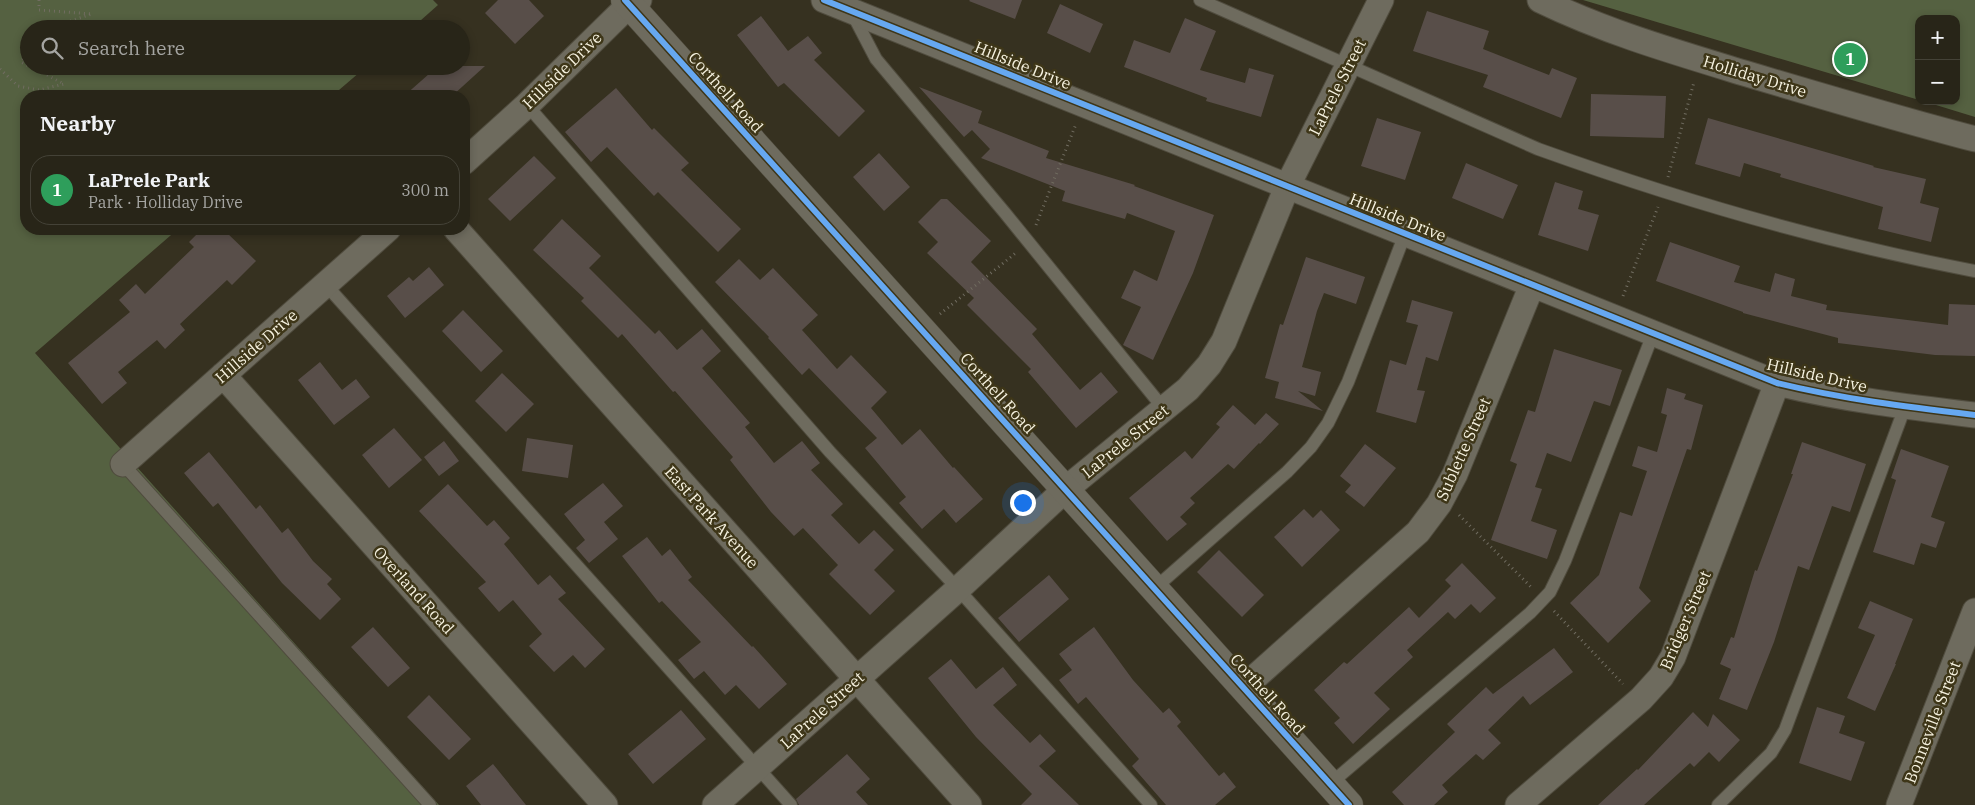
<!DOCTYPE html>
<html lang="en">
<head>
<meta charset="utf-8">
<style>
	body { margin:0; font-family:"IBM Plex Serif",serif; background:#302d21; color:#f1f3f6 }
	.controls { position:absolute; right:15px; top:15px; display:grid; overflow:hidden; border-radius:10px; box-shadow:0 2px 8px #0003 }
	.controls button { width:45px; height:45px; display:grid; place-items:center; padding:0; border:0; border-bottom:1px solid #444237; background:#282518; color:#f1f3f6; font:25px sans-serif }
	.you { position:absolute; left:1022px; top:502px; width:18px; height:18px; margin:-12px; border:4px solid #fff; border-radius:50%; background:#1a73e8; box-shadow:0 0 0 8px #1a73e833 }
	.badge { display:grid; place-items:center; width:32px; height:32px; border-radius:50%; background:#b3ae9d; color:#fff; font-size:16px; font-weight:700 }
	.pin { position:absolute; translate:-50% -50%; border:2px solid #fff; box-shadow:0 1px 5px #0006 }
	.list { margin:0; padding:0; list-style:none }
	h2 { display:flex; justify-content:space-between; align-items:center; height:65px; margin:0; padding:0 20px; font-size:21px }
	h2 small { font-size:16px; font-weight:400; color:#a5a5a2 }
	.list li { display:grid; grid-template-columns:32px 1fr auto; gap:15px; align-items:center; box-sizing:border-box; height:70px; margin:0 10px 10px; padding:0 10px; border:1px solid #444237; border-radius:20px }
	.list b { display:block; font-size:19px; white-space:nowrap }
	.list p { margin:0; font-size:16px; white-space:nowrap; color:#a5a5a2 }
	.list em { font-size:16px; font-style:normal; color:#a5a5a2 }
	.icon { flex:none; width:28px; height:28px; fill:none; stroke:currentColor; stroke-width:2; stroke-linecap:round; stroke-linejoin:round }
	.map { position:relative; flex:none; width:1975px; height:805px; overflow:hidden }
	.search { position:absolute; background:#282518; box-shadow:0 2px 8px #0003; left:20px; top:20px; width:450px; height:55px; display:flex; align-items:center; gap:12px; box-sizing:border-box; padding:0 18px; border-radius:28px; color:#a5a5a2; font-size:19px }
	.panel { position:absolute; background:#282518; box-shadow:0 2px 8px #0003; left:20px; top:90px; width:450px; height:145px; border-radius:20px }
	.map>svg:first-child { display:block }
</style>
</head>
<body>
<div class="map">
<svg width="1975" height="805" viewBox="0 0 1975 805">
	<rect width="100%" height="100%" fill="#363120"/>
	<!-- green -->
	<path fill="#556141" d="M0,0H433L438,5L411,29H29V66H367L332,96H26V229H178L35,353L439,805H0Z
		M1583,0H1975V117L1923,101H1956V19H1919V100Z"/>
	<!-- building -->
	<path fill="#584e49" d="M498,0H529L544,16L515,44L485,13Z
		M970,0H1022L1015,19L969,1Z
		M1060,4L1103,24L1090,53L1047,33Z
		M1427,11L1489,31L1483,49L1549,75L1552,68L1577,78L1561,118L1483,87L1488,75L1413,51Z
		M761,16L788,51L808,36L822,53L814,60L865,111L839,137L784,83L778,87L737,35Z
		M1185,18L1216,31L1200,70L1245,83L1249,68L1274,75L1261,117L1206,101L1207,98L1124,67L1134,40L1170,53Z
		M438,66H485L452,96H404Z
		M919,87L982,111L978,123L1049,151L1046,158L1135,185L1134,186L1214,215L1193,273L1153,360L1123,345L1141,307L1121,298L1134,270L1157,281L1175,231L1127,213L1125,219L1062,201L1065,191L981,158L990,149L972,130L964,137Z
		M616,88L652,130L654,128L689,163L681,170L741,229L718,252L658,192L654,196L607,147L591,162L565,132Z
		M1591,94L1666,96L1664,138L1590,136Z
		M1377,118L1421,132L1405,180L1361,166Z
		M1708,118L1874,166L1873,167L1926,179L1920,203L1939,208L1931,242L1878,229L1883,207L1780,177L1781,174L1744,163L1740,177L1695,164Z
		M879,153L910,187L884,211L853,177Z
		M534,156L556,178L510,221L488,199Z
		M1466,163L1518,185L1503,219L1452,198Z
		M1555,182L1583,191L1578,209L1599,215L1588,251L1538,235Z
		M941,199H947L991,241L971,262L1037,329L1032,334L1080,390L1101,372L1118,392L1076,428L1028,372L1031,369L967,305L974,298L927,253L938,242L918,222Z
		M562,219L601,256L589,268L655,334L659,330L677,350L702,329L721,351L702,368L750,423L745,427L774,463L802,441L820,463L811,470L843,504L831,515L859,544L874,530L894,550L874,570L895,591L870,615L829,574L838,565L803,528L794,536L771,512L730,460L733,457L675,391L673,392L622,334L618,338L581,301L584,298L533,250Z
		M202,229H223L256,261L232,285L227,280L180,324L185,330L165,349L157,340L118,372L127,383L102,404L68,363L130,312L119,300L136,284L145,294L194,247L189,242Z
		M1670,242L1740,266L1734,282L1770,292L1775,273L1795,279L1791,296L1827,305L1826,310L1948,325L1949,304L1975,305V356L1935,355L1838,343V338L1743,313V312L1656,281Z
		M1306,257L1365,277L1356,304L1324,293L1317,311L1302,367L1321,372L1315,396L1298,391L1323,411L1275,398L1279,382L1265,378L1280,324L1283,325Z
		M739,259L760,280L773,268L818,315L802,330L837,369L851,355L887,392L871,408L902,445L920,429L953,468L954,467L983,499L956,523L944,509L922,529L899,503L906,497L865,448L877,438L809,368L802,375L768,338L769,337L715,282Z
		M429,267L444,285L405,318L387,296L409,277L413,281Z
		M1412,300L1453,312L1438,361L1426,357L1417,390L1425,391L1416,423L1376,412L1390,360L1406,365L1418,325L1406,322Z
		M463,310L503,351L481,372L442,331Z
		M1554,349L1622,370L1610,406L1594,401L1571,462L1547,453L1535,487L1542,489L1531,521L1557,530L1547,559L1491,540L1517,464L1510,461L1528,410L1535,412Z
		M320,362L342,390L356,379L370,397L334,425L298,380Z
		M502,373L534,404L506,432L475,401Z
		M1667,388L1686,394L1684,399L1703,405L1691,450L1687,449L1639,588L1651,601L1608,643L1570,603L1599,575L1620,512L1632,516L1647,471L1632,466L1638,446L1657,452L1667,415L1661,413Z
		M1233,405L1255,425L1266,413L1279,424L1260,444L1259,443L1234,469L1228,464L1190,498L1195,503L1180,517L1187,524L1167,541L1129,498L1185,451L1192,459L1220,427L1216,424Z
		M394,428L422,460L389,488L362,455Z
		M527,438L573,445L568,478L522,471Z
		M444,441L459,461L439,476L424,457Z
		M1802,442L1866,464L1850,512L1832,506L1809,570L1798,566L1774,642L1747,710L1719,699L1731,669L1720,664L1731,637L1734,638L1755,570L1757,571L1793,474H1791Z
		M1365,444L1396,468L1364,507L1345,492L1351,485L1340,476Z
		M1901,449L1949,466L1931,517L1945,522L1936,548L1921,543L1914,565L1873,552L1896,480L1891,478Z
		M209,452L256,509L260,505L282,533L288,528L313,561L332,579L327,584L341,599L320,620L282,583L218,503L213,507L184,473Z
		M603,483L623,506L604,522L618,539L589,563L576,548L585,540L564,514Z
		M448,484L487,526L494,520L510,538L504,544L538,585L550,575L566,593L558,599L605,649L585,668L573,655L554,672L529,646L542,634L513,600L499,612L478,588L486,582L419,511Z
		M1304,509L1313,518L1321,510L1340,530L1302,567L1274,537Z
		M647,537L662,556L670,549L692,577L688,580L752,647L753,646L787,684L759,709L736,685L725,695L704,671L694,679L678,660L701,642L662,601L659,603L622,556Z
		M1219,550L1264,595L1242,617L1197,572Z
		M1462,563L1496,598L1480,613L1471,604L1455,619L1448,612L1407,650L1413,657L1374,693L1390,709L1353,744L1334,723L1340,718L1314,690L1344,662L1347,664L1409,607L1419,618L1451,586L1445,580Z
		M1049,575L1069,599L1019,642L998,618Z
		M1870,601L1913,619L1895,664H1896L1875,711L1847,698L1875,635L1858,628Z
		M373,627L410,668L388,687L351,647Z
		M1094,627L1133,680L1163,713L1169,708L1181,722L1177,726L1219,776L1224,772L1236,787L1215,805H1166L1132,766L1139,759L1086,697L1078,704L1059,680L1072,670L1059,654Z
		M1554,648L1573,672L1530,705L1523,696L1488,730L1501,743L1483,760L1476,754L1442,785L1448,792L1434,805H1404L1392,792L1455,732L1447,724L1486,687L1493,694Z
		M951,659L976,689L1003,667L1017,685L993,705L1030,743L1040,734L1056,751L1039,766L1079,805H1021L1032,794L976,737L928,678Z
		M429,695L471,739L449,760L407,717Z
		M1817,707L1845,716L1839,733L1865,742L1851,781L1799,763Z
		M681,710L706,739L653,784L628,754Z
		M1693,712L1708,727L1713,714L1740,740L1719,762L1709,752L1694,767L1690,763L1644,805H1598L1637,769L1638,770Z
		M847,754L870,779L856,792L868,805H799L796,799Z
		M493,764L526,805H481L466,786Z"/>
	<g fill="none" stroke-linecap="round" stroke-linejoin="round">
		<defs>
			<path id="service" d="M1200,0L1538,149C1680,200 1827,243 1975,271
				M852,13L876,59L1005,213L1164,409
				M527,105L830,452L958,589L1151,805
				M326,285L791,805
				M123,464L430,805
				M1155,588L1287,472L1311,447L1328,423L1348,382L1405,234
				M1330,784L1530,613L1550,592L1565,561L1653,334
				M1718,805L1771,753L1785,730L1905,407"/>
			<path id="minor" d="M824,0L1777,383C1842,399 1908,407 1975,415
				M1540,0C1606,32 1675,52 1744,73C1821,96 1898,119 1975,139
				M464,162L527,105L629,5L639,0
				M456,229L969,805
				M223,375L605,805
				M123,464L388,229
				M1244,687L1418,532L1439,504L1455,474L1532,285
				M715,805L958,589L1066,489L1188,389L1209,365L1224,341L1287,187L1381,0
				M1518,805L1641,699L1661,677L1673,657L1777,383
				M1899,805L1975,611"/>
			<path id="tertiary" d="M625,0L1349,805"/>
		</defs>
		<!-- service casing -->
		<use href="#service" stroke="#504c3e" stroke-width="14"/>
		<!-- minor casing -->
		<use href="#minor" stroke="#504c3e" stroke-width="27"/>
		<!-- tertiary casing -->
		<use href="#tertiary" stroke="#504c3e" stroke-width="29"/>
		<!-- path -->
		<path stroke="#716d61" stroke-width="3" stroke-dasharray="1 4" stroke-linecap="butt" d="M39,0V10L92,14L46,29
			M29,51L21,62L29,66
			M0,69L18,86L39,90L64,84L30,66
			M1668,177L1694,82
			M1036,225L1076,124
			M1623,296L1658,207
			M940,314L1017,252
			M1459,515L1532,588
			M1554,611L1623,684"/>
		<!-- service -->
		<use href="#service" stroke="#6e6b5e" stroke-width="12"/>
		<!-- minor -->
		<use href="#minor" stroke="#6e6b5e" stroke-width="25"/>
		<!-- tertiary -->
		<use href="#tertiary" stroke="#6e6b5e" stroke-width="28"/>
		<defs>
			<path id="cycleway" d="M625,0L1349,805
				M824,0L1777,383C1842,399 1908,407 1975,415"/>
		</defs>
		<!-- cycleway casing -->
		<use href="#cycleway" stroke="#3e3618" stroke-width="9"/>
		<!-- cycleway -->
		<use href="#cycleway" stroke="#66a8f1" stroke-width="6"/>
	</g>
	<g text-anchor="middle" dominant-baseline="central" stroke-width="5" stroke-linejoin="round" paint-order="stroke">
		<!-- street labels -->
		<g font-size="16" fill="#f6f2e0" stroke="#3e3618">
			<text transform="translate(1023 65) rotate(22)">Hillside Drive</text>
			<text transform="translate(562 70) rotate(-44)">Hillside Drive</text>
			<text transform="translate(1755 76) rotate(17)">Holliday Drive</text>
			<text transform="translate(1337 87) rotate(-63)">LaPrele Street</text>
			<text transform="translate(726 92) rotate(48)">Corthell Road</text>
			<text transform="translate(1398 217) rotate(22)">Hillside Drive</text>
			<text transform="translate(256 346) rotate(-41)">Hillside Drive</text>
			<text transform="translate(1817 375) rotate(13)">Hillside Drive</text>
			<text transform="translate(998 393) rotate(48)">Corthell Road</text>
			<text transform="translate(1125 441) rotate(-39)">LaPrele Street</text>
			<text transform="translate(1463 449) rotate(-66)">Sublette Street</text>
			<text transform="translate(712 517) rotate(48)">East Park Avenue</text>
			<text transform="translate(414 590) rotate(48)">Overland Road</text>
			<text transform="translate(1685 620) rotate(-67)">Bridger Street</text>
			<text transform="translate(1268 694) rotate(48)">Corthell Road</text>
			<text transform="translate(822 710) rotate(-42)">LaPrele Street</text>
			<text transform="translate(1932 722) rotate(-69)">Bonneville Street</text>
		</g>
	</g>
</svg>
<div class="controls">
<button>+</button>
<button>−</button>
</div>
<div class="you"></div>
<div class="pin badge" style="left:1850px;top:59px;background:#2e9e5b">1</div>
<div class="search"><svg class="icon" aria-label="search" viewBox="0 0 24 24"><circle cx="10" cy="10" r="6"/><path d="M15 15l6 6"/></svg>Search here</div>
<section class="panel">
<h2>Nearby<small></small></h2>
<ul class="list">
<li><span class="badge" style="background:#2e9e5b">1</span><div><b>LaPrele Park</b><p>Park · Holliday Drive</p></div><em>300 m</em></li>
</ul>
</section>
</div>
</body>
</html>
